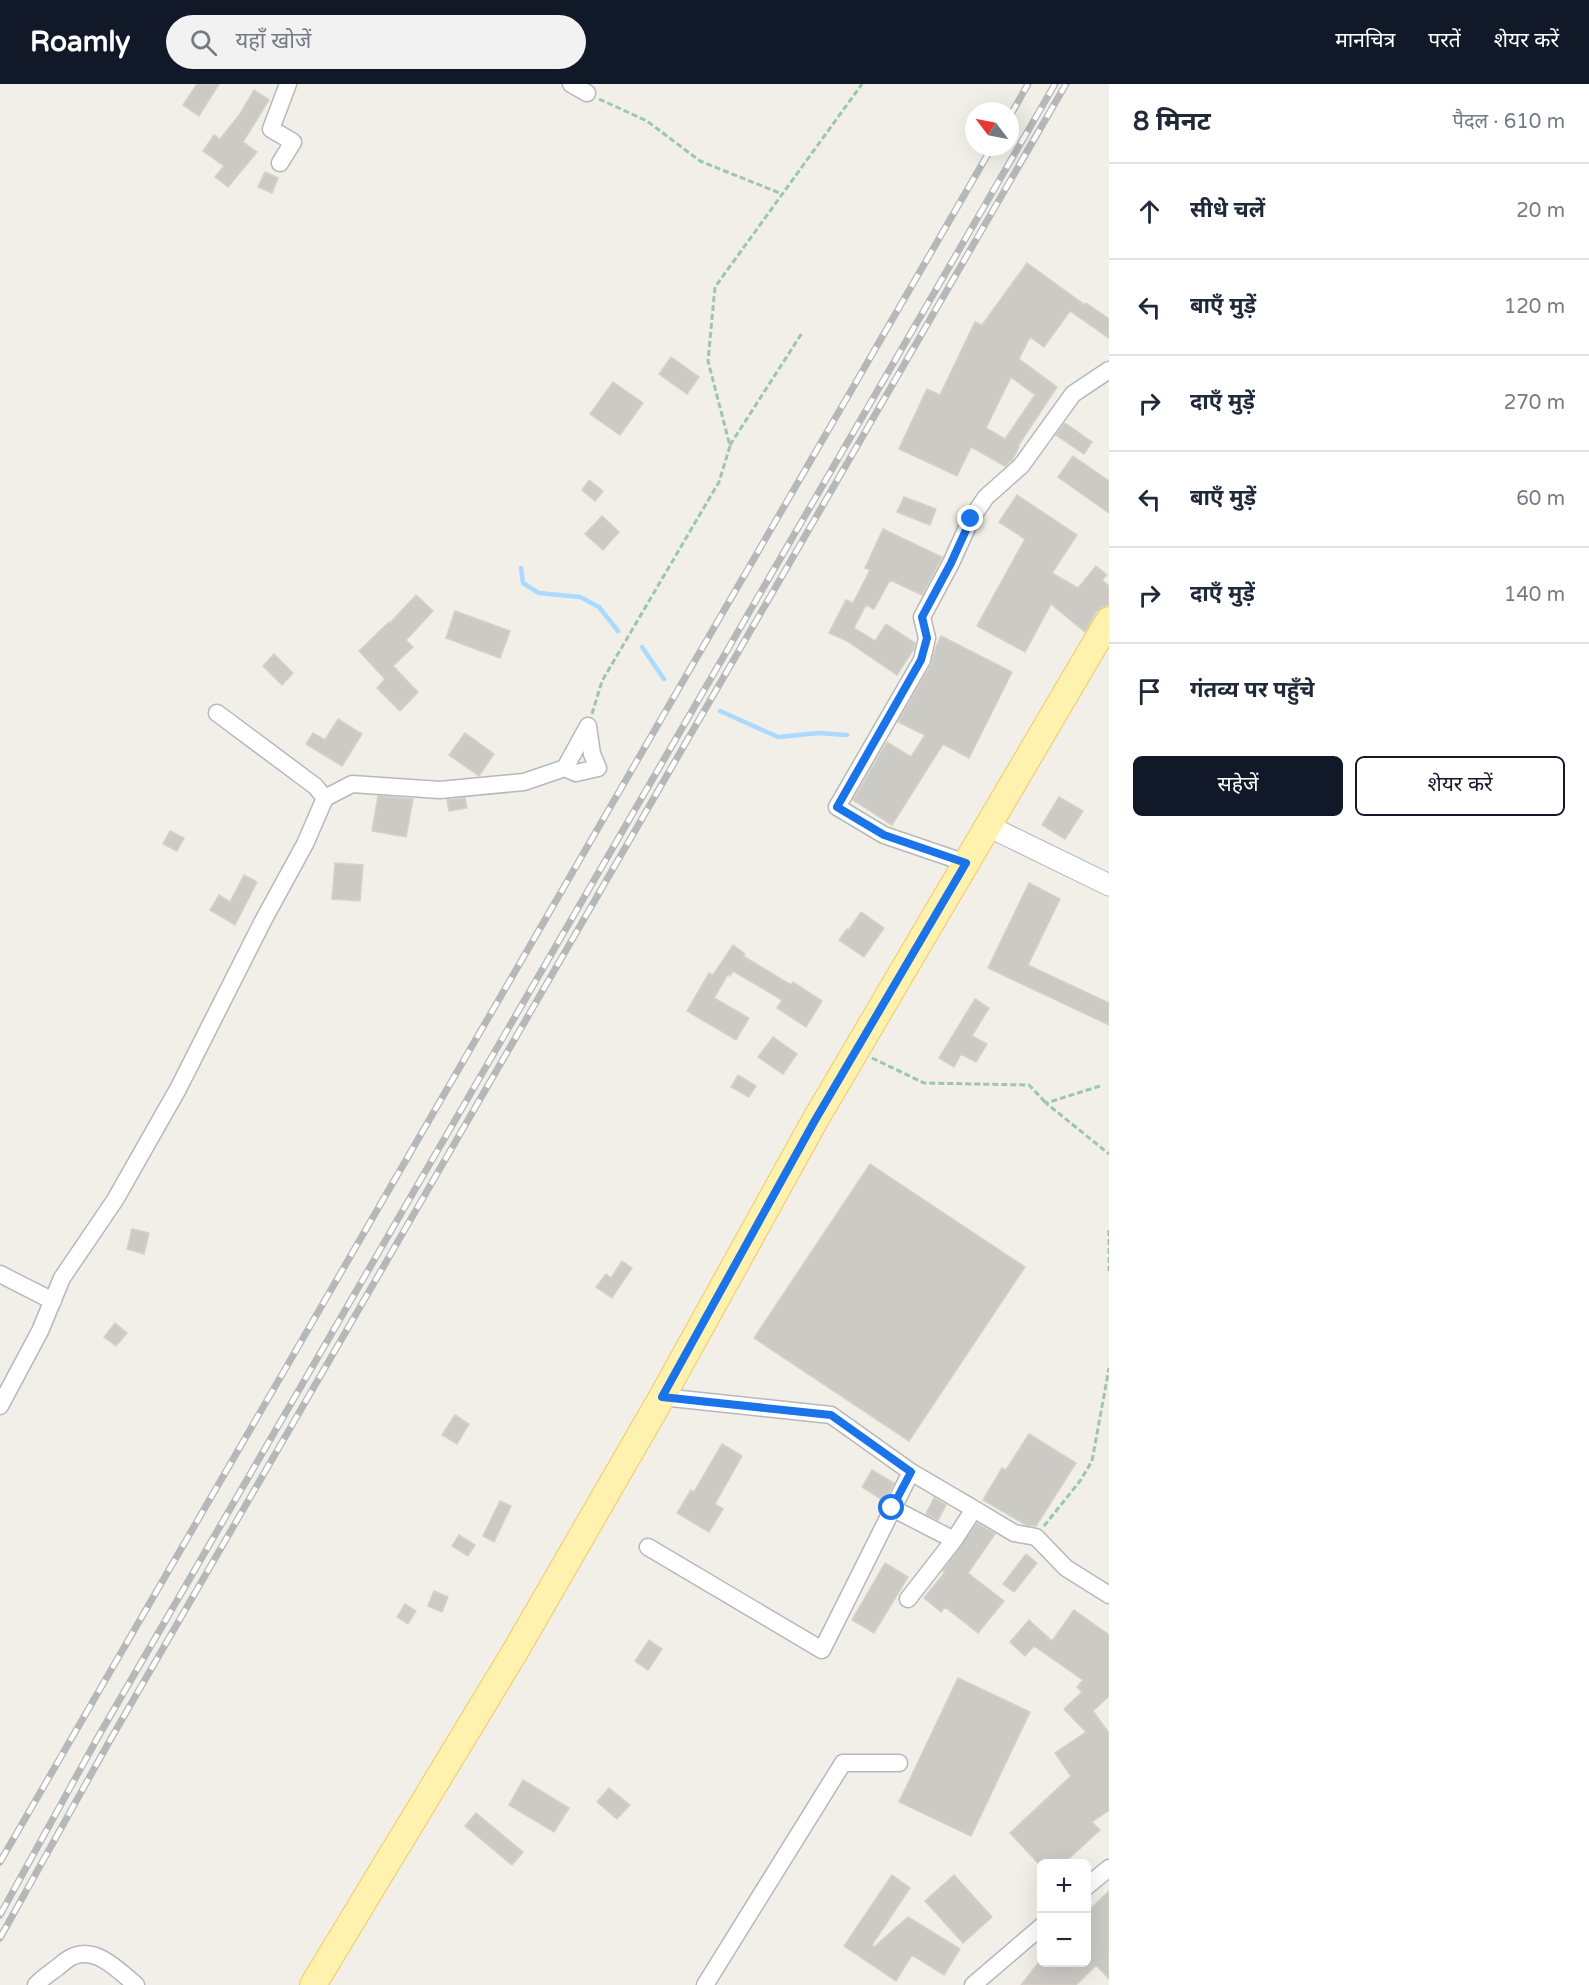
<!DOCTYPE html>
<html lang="hi">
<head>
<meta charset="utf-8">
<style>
	body { margin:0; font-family:"Varela Round","Noto Sans Devanagari",sans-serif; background:#f2f2f3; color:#1f2937 }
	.controls { position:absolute; right:18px; bottom:18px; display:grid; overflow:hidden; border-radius:9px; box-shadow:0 6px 24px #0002 }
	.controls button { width:54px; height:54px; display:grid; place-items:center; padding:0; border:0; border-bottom:2px solid #e0e1e3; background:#fff; color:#1f2937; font:30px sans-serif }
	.compass { position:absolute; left:965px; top:18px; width:54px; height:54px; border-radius:50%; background:#fff; box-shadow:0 6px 24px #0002; rotate:302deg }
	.stop { position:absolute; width:18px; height:18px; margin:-14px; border:4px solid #1a73e8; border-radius:50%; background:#fff }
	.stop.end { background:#1a73e8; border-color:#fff; box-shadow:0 2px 6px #0008 }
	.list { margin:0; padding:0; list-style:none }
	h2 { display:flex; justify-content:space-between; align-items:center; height:78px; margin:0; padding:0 24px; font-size:26px }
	h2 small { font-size:20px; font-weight:400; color:#747a83 }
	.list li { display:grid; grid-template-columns:39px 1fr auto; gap:18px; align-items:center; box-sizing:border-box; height:96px; padding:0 24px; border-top:2px solid #e0e1e3 }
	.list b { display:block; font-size:22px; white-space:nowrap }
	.list em { font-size:20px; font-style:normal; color:#747a83 }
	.actions { display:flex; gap:12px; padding:18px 24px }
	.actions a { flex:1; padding:14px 0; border:2px solid #111827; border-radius:9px; text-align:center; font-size:21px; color:#111827 }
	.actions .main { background:#111827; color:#fff }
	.icon { flex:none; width:33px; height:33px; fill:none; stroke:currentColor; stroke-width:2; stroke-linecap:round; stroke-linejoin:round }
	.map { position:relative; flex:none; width:1109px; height:1901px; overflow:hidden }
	header { display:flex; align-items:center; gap:36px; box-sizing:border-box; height:84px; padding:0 30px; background:#111827; color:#fff }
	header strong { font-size:28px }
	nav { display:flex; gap:33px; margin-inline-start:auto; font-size:21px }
	.search { width:420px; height:54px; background:#f2f2f3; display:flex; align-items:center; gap:15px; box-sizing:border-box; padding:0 21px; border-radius:33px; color:#747a83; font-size:22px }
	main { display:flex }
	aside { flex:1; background:#fff }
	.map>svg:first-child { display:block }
</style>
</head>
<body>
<header>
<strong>Roamly</strong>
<div class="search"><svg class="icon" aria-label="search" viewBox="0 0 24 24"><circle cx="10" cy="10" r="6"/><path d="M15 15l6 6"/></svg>यहाँ खोजें</div>
<nav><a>मानचित्र</a><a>परतें</a><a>शेयर करें</a></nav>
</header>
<main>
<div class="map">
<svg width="1109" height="1901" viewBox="0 0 1109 1901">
	<rect width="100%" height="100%" fill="#f1efe8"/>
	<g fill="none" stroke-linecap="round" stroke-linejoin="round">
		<!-- stream -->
		<path stroke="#aadaff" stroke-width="4.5" d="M521,484L523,499L539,509L580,513L599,523L618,547
			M642,563L664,595
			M720,627L778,653L819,649L847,651"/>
	</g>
	<!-- building -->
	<path fill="#cccac5" stroke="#d6d1c6" stroke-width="1.5" fill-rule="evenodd" d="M197,0H219L199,32L183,21Z
		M254,6L269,16L243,58L257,68L228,103L215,93L224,82L203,67L214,51L220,55L240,30Z
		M265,88L278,94L272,109L258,103Z
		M1027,179L1085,221L1086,219L1109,235V254L1070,227L1044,263L1030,253L1019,275L1057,303L1018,362L1019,363L1012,376L1005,382L971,363L957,392L899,365L927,305L940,311L975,238L982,241ZM1011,293L1035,311L1005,355L986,344Z
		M671,273L699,293L687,310L659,290Z
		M613,298L643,319L620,351L590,330Z
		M1065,339L1092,358L1084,370L1056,351Z
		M1073,372L1109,397V429L1058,393Z
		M589,396L603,407L595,417L582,406Z
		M1017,411L1077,451L1052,489L1078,504L1096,482L1107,491L1102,496L1109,502V521L1102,523L1096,528L1085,548L1051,520L1025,568L977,542L1025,455L999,438Z
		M904,413L936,425L930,441L897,428Z
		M602,432L619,448L603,466L585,450Z
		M883,445L942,473L922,511L890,496L874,525L866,521L854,544L875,557L886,540L915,559L914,565L897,591L847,557L829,549L846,516L853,519L870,486L865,484Z
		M416,511L433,527L406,556L413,563L393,582L418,608L400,627L377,604L385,595L359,567L389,538L390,539Z
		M455,527L510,547L500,574L446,554Z
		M941,552L1012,588L969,674L943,660L892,741L853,716L887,658L911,673L925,651L898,638L931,581L936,563Z
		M274,570L293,589L282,601L263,582Z
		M338,635L362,650L342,682L306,660L313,649L325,656Z
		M465,649L494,670L479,692L449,671Z
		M378,712L413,715L406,753L372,747Z
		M1059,713L1083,727L1065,755L1042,741Z
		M465,714L467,724L449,727L447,716Z
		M170,747L184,754L177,767L163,760Z
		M335,779L363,781L360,817L332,815Z
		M244,791L257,798L235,841L210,826L219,811L230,818Z
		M1029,799L1060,815L1028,881L1109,919V941L988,884Z
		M861,828L884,844L864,873L839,856L847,845L848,847Z
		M733,861L745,870L743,872L791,901L793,898L822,917L806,943L777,924L782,916L733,887L730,892L728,890L714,914L749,934L736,956L687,927L709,889L713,891Z
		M975,915L989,924L972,952L987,960L976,978L961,970L954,983L939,974Z
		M773,953L797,970L783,990L758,973Z
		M738,991L756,1002L749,1013L731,1003Z
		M870,1080L1025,1183L909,1357L754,1254Z
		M132,1145L149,1149L144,1170L127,1165Z
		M622,1177L632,1184L612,1214L596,1203L606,1190L611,1194Z
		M115,1239L127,1249L116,1262L104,1253Z
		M455,1331L469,1340L457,1360L442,1351Z
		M1029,1350L1076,1379L1036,1442L1026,1441L983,1416L1002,1384L1006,1386Z
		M722,1360L742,1372L715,1420L723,1425L709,1448L677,1429L691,1406L694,1408Z
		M872,1386L894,1399L884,1417L862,1403Z
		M934,1414L946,1421L938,1436L926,1430Z
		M500,1417L511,1422L494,1458L483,1452Z
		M977,1439L995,1450L968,1489L1004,1517L978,1549L945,1523L941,1528L924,1514L945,1488L943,1487Z
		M459,1451L475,1461L468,1472L452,1462Z
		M1026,1470L1037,1479L1014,1508L1003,1500Z
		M885,1479L908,1493L874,1549L852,1536Z
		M434,1507L448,1513L442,1528L428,1522Z
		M405,1520L416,1527L408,1540L397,1533Z
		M1074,1526L1109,1551V1612L1093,1627L1109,1649V1726L1092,1738L1100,1746L1064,1779H1038L1010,1749L1071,1692L1055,1669L1086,1648L1064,1625L1082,1608L1077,1603L1083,1596L1034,1562L1025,1572L1010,1558L1029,1536L1052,1557Z
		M649,1556L662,1565L648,1586L635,1577Z
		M958,1594L1030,1628L971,1752L899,1718Z
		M523,1696L569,1724L554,1748L509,1721Z
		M609,1704L630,1721L617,1735L597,1718Z
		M476,1729L523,1768L512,1781L465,1742Z
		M892,1791L910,1804L872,1861L874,1863L908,1833L960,1865L944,1891L912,1871L896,1897L844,1862Z
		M954,1791L992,1833L963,1859L925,1817Z
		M1109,1807V1895L1096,1881L1076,1901H1021L1039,1878H1086V1829Z"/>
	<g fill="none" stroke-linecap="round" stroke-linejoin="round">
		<defs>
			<path id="minor" d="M571,0L587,9
				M280,79L293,58L271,45L288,0
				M565,684L576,689L598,684L592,670L588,642
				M325,714L352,700L440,706L524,698L565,684L588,642
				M966,779L884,751L837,723L922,576L927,554L922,533L951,479L971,435L986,413L1021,382L1073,310L1109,286
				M0,1190L53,1217
				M662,1313L831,1331L911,1388L974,1425L1014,1449L1036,1453L1066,1484L1109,1511
				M0,1322L40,1247L62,1194L115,1116L178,1005L264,835L305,760L325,714L315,702L217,629
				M892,1424L954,1456
				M648,1463L822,1566L911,1388
				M908,1515L954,1456L974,1425
				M1086,1803L1109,1784
				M36,1901C42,1894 50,1889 58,1883C63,1879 68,1874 74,1872C97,1863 119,1887 136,1901
				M705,1901L843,1679H899
				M973,1901L1042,1842"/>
			<path id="tertiary" d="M988,742L1109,801"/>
			<path id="primary" d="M313,1901L516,1566L662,1313L814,1038L1109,536"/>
		</defs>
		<!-- minor casing -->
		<use href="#minor" stroke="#b5b8bc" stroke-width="19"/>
		<!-- tertiary casing -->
		<use href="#tertiary" stroke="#b5b8bc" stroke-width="23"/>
		<!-- primary casing -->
		<use href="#primary" stroke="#f2c960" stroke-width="28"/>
		<!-- path -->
		<path stroke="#9cc7a9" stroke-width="3" stroke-dasharray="6 3" stroke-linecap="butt" d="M599,15L647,37L700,77L782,110
			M730,361L802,249
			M592,630L602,597L719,398L730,362L708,277L715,203L862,0
			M872,974L924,999L1029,1001L1046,1019
			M1100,1002L1046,1019L1109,1070
			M1109,1146V1187
			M1044,1442L1080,1397L1092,1377L1109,1284"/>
		<!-- minor -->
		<use href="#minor" stroke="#fff" stroke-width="16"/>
		<!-- tertiary -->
		<use href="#tertiary" stroke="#fff" stroke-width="21"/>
		<!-- primary -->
		<use href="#primary" stroke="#fff2af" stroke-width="26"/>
		<defs>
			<path id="rail" d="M1010,32L1028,0
				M0,1778L992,63
				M0,1831L98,1653L1055,0
				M0,1854L109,1658L1066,0"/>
		</defs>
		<!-- rail casing -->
		<use href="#rail" stroke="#b6b7b8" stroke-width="7"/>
		<!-- rail -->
		<use href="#rail" stroke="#fff" stroke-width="4.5" stroke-dasharray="14" stroke-linecap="butt"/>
	</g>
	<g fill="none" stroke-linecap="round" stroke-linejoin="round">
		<!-- route -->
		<path stroke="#1a73e8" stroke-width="8" d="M892,1424L911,1388L831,1331L662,1313L814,1038L966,779L884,751L837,723L921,576L927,554L922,533L951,479L971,435"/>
	</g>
</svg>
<div class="controls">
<button>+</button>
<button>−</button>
</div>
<svg class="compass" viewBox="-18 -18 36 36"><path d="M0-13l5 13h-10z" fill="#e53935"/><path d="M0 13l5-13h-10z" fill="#747a83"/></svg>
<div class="stop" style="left:892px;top:1424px"></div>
<div class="stop end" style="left:971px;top:435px"></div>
</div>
<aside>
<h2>8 मिनट<small>पैदल · 610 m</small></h2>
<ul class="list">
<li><svg class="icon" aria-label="ahead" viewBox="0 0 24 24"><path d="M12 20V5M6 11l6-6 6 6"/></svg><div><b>सीधे चलें</b></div><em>20 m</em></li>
<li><svg class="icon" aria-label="left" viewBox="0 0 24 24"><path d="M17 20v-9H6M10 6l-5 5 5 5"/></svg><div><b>बाएँ मुड़ें</b></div><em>120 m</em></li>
<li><svg class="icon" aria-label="right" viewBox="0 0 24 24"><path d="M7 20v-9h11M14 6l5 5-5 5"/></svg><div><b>दाएँ मुड़ें</b></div><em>270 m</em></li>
<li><svg class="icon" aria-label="left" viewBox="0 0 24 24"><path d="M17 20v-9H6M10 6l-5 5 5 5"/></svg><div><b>बाएँ मुड़ें</b></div><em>60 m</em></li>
<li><svg class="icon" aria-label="right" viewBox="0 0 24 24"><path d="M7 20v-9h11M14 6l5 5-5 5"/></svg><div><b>दाएँ मुड़ें</b></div><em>140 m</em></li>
<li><svg class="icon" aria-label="arrive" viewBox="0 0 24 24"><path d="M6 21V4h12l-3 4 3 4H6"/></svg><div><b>गंतव्य पर पहुँचे</b></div></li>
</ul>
<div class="actions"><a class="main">सहेजें</a><a>शेयर करें</a></div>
</aside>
</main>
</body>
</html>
